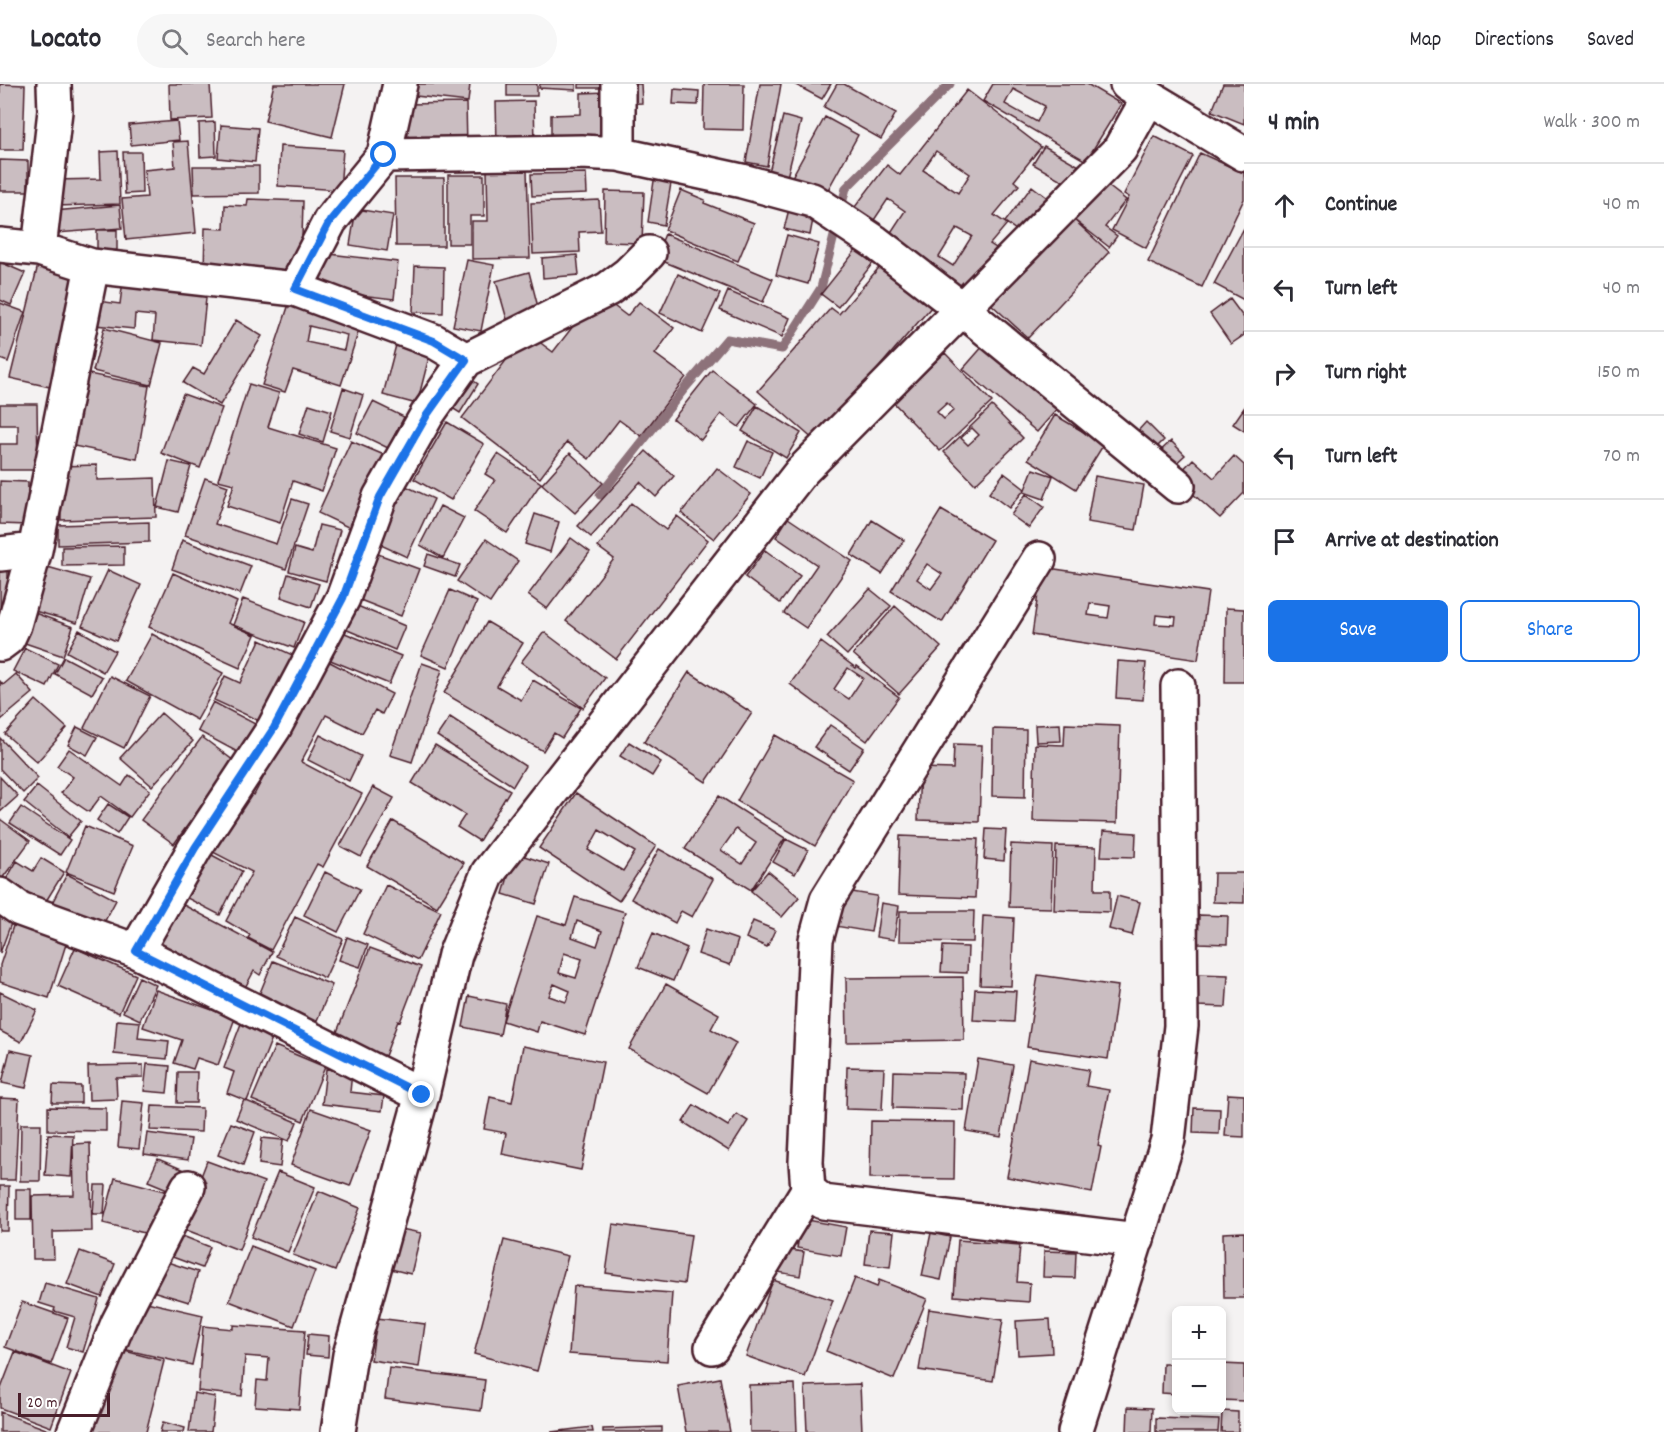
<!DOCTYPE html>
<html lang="en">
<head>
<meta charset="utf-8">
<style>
	body { margin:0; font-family:Dekko,sans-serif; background:#f7f7f7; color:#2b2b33 }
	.controls { position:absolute; right:18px; bottom:18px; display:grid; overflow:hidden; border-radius:9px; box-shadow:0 3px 9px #0003 }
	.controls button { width:54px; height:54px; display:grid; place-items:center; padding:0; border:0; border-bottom:2px solid #e1e1e2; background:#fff; color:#2b2b33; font:30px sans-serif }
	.scale { position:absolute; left:18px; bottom:15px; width:92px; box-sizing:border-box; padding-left:6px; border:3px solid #4a1f2b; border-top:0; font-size:16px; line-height:21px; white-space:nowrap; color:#4a1f2b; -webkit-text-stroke:4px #fff; paint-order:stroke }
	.stop { position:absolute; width:18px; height:18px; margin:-14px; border:4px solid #1a73e8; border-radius:50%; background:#fff }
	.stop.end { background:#1a73e8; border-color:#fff; box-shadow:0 2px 6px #0008 }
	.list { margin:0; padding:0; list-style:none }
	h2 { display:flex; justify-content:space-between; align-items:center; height:78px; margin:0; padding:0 24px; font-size:26px }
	h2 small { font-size:20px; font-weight:400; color:#7c7c81 }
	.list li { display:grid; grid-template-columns:39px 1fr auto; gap:18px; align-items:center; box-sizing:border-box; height:84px; padding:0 24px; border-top:2px solid #e1e1e2 }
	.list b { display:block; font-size:22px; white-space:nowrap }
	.list em { font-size:20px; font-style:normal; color:#7c7c81 }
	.actions { display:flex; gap:12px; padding:18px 24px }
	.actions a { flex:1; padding:14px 0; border:2px solid #1a73e8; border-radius:9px; text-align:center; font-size:21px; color:#1a73e8 }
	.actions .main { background:#1a73e8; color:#fff }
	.icon { flex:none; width:33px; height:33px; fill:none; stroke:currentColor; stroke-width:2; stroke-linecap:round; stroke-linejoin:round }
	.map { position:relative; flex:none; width:1244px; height:1348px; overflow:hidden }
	header { display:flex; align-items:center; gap:36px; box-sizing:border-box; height:84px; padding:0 30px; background:#fff; border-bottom:2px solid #e1e1e2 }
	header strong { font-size:28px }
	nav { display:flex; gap:33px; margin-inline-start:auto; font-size:21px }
	.search { width:420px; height:54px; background:#f7f7f7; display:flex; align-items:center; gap:15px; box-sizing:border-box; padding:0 21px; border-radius:33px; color:#7c7c81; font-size:22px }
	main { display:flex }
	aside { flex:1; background:#fff }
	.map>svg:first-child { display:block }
</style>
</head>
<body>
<header>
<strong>Locato</strong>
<div class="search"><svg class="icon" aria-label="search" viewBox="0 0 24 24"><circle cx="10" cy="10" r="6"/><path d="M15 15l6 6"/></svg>Search here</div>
<nav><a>Map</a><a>Directions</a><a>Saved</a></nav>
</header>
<main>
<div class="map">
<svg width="1244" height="1348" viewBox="0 0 1244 1348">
	<rect width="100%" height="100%" fill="#f4f2f2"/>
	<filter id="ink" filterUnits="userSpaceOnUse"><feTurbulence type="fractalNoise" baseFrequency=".0167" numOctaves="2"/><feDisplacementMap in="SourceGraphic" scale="12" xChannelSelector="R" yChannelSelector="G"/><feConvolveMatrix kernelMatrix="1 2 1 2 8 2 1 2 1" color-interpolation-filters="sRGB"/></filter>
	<g filter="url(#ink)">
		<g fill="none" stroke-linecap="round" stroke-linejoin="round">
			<!-- stream -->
			<path stroke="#8d727a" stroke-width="9" d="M600,411L685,304L727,255L782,265L821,204L846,104L950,0"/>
		</g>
		<!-- building -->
		<path fill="#cabdc1" stroke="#4a1f2b" stroke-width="1.5" fill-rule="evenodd" d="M0,0L25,1L23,66H0Z
			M169,0H210L212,34L170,36Z
			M274,0H345L332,53L265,37Z
			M418,0H470L468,18L416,12Z
			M507,0H537V12H507Z
			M540,0H576V6L539,4Z
			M579,0H612V4H579Z
			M619,0H641L642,19L619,20Z
			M704,0H744L743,46L703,45Z
			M760,0H781L767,82L746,78Z
			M794,0H831L822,15Z
			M837,0H844L896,29L881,55L824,23Z
			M993,0H1087L1121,20L1086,77L983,17ZM1013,5L1045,22L1037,38L1005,20Z
			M1223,0H1244V40L1212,27Z
			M674,5L699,7L698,21L673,20Z
			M967,6L1041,63L1014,97L1019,101L994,131L1007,140L990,160L996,164L956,215L848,132L887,81L900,91ZM936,67L970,90L958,109L923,86ZM888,115L905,127L888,153L870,142ZM957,144L972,152L953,182L939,173Z
			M607,8V51L551,52V31L581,30V9Z
			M534,17L535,59L497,60L496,18Z
			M466,19L467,62L408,63L407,20Z
			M783,32L801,37L787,93L769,88Z
			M825,33L858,51L825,111L792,93Z
			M177,37L179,56L131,61L129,41Z
			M215,38L216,72L200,73L199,39Z
			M221,41L258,44L255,78L218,74Z
			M1154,52L1193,72L1146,164L1112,146L1129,113L1124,110Z
			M188,57L196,149L126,156L122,115L147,113L144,86L175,83L173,58Z
			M280,62L343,66L340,106L278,102Z
			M1044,62L1081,83L1070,101L1033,80Z
			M118,67L120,120L56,122L55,96L101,95L100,68Z
			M123,68H141L142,109L125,110Z
			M1200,69L1244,89V115L1202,203L1148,178Z
			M0,76L28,77V107H0Z
			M193,82H259V109L194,110Z
			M487,87H527L530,174L472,175V137H488Z
			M586,89L587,110L532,112L531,90Z
			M655,90L672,93L664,141L648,138Z
			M448,91H484V132H470V160H448Z
			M395,94H444V162H396Z
			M1103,98L1126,116L1105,143L1117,152L1109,163L1073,135Z
			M1032,102L1049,115L1023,151L1005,138Z
			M681,106L705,116L704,119L754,139L738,177L665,146Z
			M605,107L644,108L642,159L604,158Z
			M248,115L303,117L301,191L204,188L205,144L224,145L225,121L247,122Z
			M599,116L601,147L579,148L580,168L533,170L531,119Z
			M120,121L122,144L56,149L54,127Z
			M356,125L393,131L387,167L350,161Z
			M789,125L814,130L810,151L784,145Z
			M1072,134L1109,168L1028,254L991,220Z
			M1244,144V216L1214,200Z
			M97,146H117V166L97,167Z
			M665,150L773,195L763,218L655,174Z
			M787,151L819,160L808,200L776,191Z
			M856,166L873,179L838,223L821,210Z
			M321,169L398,178L394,215L317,206Z
			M577,171L579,191L543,194L542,174Z
			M467,176L494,181L481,247L453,242Z
			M0,178L25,189L11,221L0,216Z
			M883,179L933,221L815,357L758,307L831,224L839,230Z
			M38,181L78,192L50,303L10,294Z
			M415,182L444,183L443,229L413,228Z
			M529,188L540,231L508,239L496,197Z
			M678,190L720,210L702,249L660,229Z
			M123,196L207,205L201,261L153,256L155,232L135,230L134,245L95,241L98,217L120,220Z
			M728,207L790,234L782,253L720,226Z
			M598,210L627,232L639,218L674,244L655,270L686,293L641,352L619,336L589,375L567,358L540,394L462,334L527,249L553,268Z
			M291,214L362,237L341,301L293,286L285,308L262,301ZM309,242L347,251L344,266L306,258Z
			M1230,215L1244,234V251L1231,260L1210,230Z
			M0,219L25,228L8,278L0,275Z
			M236,236L262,252L220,321L183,299L193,284L204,290Z
			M104,244L162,259L151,301L93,287Z
			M396,261L430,269L417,320L383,311Z
			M984,261L1058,324L1037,348L963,285Z
			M945,269L992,318L940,367L893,318ZM947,319L954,326L944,335L937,328Z
			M712,286L757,320L739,343L721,330L701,356L673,335Z
			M84,289L149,302L137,375L69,361Z
			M468,293L478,300L460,329L449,322Z
			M249,300L279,309L268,343L336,364L322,407L293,397L280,439L227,422L234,400L218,396Z
			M343,304L363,311L350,353L330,347Z
			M183,310L222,324L200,384L161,369Z
			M373,318L404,333L388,364L357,349Z
			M0,320H37L38,386H0V360H18V341H0Z
			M309,320L332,327L323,358L299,350Z
			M757,322L801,349L786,374L742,347Z
			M992,322L1023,354L975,400L944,368ZM972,344L979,351L968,361L961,354Z
			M1244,324V347L1233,340Z
			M1055,331L1104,360L1076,405L1028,375Z
			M447,338L484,360L451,416L414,395Z
			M1146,338L1164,356L1153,367L1135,350Z
			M351,357L384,371L350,444L318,429Z
			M748,357L772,368L760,394L736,383Z
			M1171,357L1185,371L1170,385L1156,371Z
			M646,367L674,392L656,413L640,398L591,453L578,442Z
			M570,369L603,399L575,429L542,400Z
			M498,370L541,399L507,449L474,427L495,396L485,390Z
			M1234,372L1244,381V409L1220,434L1175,394L1193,375L1214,394Z
			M169,377L191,382L178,428L157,423Z
			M97,381V396L155,394L156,433L61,436L60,382Z
			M717,384L751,410L714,455L681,429Z
			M1033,385L1053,392L1044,415L1024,408Z
			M1004,389L1025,405L1009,424L989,409Z
			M1095,392L1144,401L1136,446L1087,438Z
			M205,394L228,402L215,440L276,460L292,415L308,420L286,485L185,451Z
			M0,397L28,398L27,441L0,440Z
			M399,399L434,415L407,473L372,457Z
			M1026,410L1044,423L1029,444L1011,431Z
			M631,419L666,446L677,432L708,456L616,575L566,537L614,475L598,463Z
			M440,422L464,434L443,474L420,461Z
			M941,426L992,456L942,538L891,507ZM927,480L942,490L931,505L917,495Z
			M535,430L559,438L550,468L525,460Z
			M788,434L852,477L806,544L784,529L817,481L776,453Z
			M872,436L904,456L882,490L851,471Z
			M149,438V458L58,461V441Z
			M319,441L340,446L326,497L289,487L295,464L312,469Z
			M571,454L590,468L547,525L528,511Z
			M486,455L518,477L490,519L457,497Z
			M182,456L251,482L240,510L172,485Z
			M124,462V481L62,482V463Z
			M765,466L800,492L780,519L745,493Z
			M378,470L419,485L401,532L360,516Z
			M428,470L460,481L455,493L424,482Z
			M44,482L90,495L77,539L31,526Z
			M1042,483L1208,508L1198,576L1032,551ZM1090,519L1110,522L1108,534L1088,531ZM1156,531L1176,533L1175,541L1155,540Z
			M0,486H8V546H0Z
			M108,486L141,501L116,557L82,542Z
			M173,489L237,518L228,539L255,551L240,584L149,543Z
			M288,490L319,500L311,523L281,513Z
			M870,505L891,522L847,571L827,553Z
			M450,506L477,518L448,583L421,571Z
			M243,515L304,538L294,564L233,541Z
			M355,521L405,542L395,566L345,545Z
			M895,522L941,563L899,610L853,570Z
			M1226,524L1244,525V598H1225Z
			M32,528L73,543L63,572L22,558Z
			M487,538L523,559L497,602L521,616L533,596L581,624L562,654L554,649L543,667L444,609Z
			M79,546L115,567L103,588L67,568Z
			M340,547L401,572L389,600L328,575Z
			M544,548L605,594L583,624L521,578Z
			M152,550L223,589L197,636L126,597Z
			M260,556L299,574L268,641L214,616L225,592L240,599Z
			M821,558L856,584L857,582L899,613L867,657L790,600ZM848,584L863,594L849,615L834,605Z
			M25,564L58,580L47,603L13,587Z
			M64,573L102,593L92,610L55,590Z
			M326,576L392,610L382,630L375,626L362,649L326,631L301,678L362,710L323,783L317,780L271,866L248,854L250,851L226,837L252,788L211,767L243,706L254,711Z
			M1118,577L1146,579L1143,616L1116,614Z
			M422,579L442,586L412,678L390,671Z
			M689,588L752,629L706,698L644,658Z
			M16,590L33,609L1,636L0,597L3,601Z
			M110,592L150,612L124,664L84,644Z
			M36,616L67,644L37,678L5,650Z
			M213,618L259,642L243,671L198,647Z
			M161,629L193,657L152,702L120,674Z
			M450,633L525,682L513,702L437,652Z
			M1060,640L1061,657L1036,658L1035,641Z
			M1065,640L1120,642L1117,739L1033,737L1035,660L1064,661Z
			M830,641L864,664L849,686L814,663Z
			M77,643L97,653L87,671L68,661Z
			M993,645L1026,646L1025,713L992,712Z
			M320,651L361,672L349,697L308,676Z
			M775,651L853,696L815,762L737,717Z
			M202,653L234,677L174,760L141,736Z
			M0,654L38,694L23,709L0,685Z
			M629,658L661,678L652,692L620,672Z
			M954,660L982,661L979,738L918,736L920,684L953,685Z
			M435,661L510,706L479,757L457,743L465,731L412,699Z
			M69,665L122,702L129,691L150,706L130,733L101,712L89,728L61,709L73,693L57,682Z
			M0,693L18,712L0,728Z
			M37,702L81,737L68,753L24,718Z
			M373,703L394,714L361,773L340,762Z
			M576,709L656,762L619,817L539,764ZM599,746L635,768L623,787L588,766Z
			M719,712L785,754L751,806L685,765ZM736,745L756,759L742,780L721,766Z
			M108,720L128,733L117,750L97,736Z
			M21,723L70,756L60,771L10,739Z
			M0,735L30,757L1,796L0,795Z
			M393,737L464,779L437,823L367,782Z
			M85,742L133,762L114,807L66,788Z
			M986,745L1006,746L1004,777L984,775Z
			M1103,747L1136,749L1135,773L1101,772Z
			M900,752L978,755L975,814L898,811Z
			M786,755L808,766L795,790L773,778Z
			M1011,760L1053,762L1051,824L1009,823Z
			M1056,762L1096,763L1095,806H1110V828L1054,826Z
			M659,765L713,795L692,833L681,827L675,839L631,815Z
			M515,769L549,780L536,820L503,810Z
			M210,770L242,787L220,831L187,814Z
			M41,774L64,788L43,822L4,799L17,777L33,787Z
			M768,787L799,813L782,833L751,807Z
			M325,788L360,805L338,848L304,831Z
			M1214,789H1244V819L1213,818Z
			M67,790L116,816L99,848L50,823Z
			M386,801L441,827L418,876L363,850Z
			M840,806L877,812L871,848L835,842Z
			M1117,812L1140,818L1132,851L1109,845Z
			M575,813L625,828L585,951L540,937L537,948L503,937L537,832L566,841ZM577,837L602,847L597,862L572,853ZM564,869L582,875L576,894L559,889ZM554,900L570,907L566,918L549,912Z
			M176,817L272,868L260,891L254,887L241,911L151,863Z
			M881,819L899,822L894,856L876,853Z
			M900,827H974L973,858L899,857Z
			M0,829L13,834L0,869Z
			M1199,831L1228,832L1227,860L1198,859Z
			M983,832L1014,834L1011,902L980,901Z
			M295,833L343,855L325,894L276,872Z
			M753,837L775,846L767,863L746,854Z
			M14,839L67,857L49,914L0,898V881Z
			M706,845L738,856L730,881L698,870Z
			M653,849L687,864L673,897L638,883Z
			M347,853L368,861L360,883L339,876Z
			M943,862L968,863L967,889L941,888Z
			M75,864L136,891L119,929L58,902Z
			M370,864L421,883L400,938L398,937L385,972L335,953Z
			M273,877L332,901L315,941L257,916Z
			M1198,890L1228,891L1226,923L1196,922Z
			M1038,891L1118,902L1108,975L1027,963Z
			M139,893L156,901L140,936L123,928Z
			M963,893L964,956L847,958L846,894Z
			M666,900L719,930L711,945L736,959L708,1009L629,965Z
			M975,905L1016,907L1014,938L973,936Z
			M156,906L235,934L218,981L197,974L193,985L174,979L182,956L143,943Z
			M0,908L37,926L21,958L0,947Z
			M469,912L506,920L500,951L463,943Z
			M117,936L140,938L138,954L169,957L167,975L114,970Z
			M242,937L274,949L247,1017L227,1009L234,988L224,984Z
			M275,962L325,983L303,1037L252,1016Z
			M523,962L603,978L581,1086L502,1070L506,1049L484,1045L490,1013L512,1018Z
			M10,966L33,971L26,1004L2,999Z
			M978,975L1013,981L1001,1053L966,1047Z
			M1029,975L1089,986L1086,1002L1109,1006L1098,1062L1101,1063L1092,1109L1007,1093Z
			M147,980L170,982L167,1009L144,1007Z
			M143,981V993L116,994L117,1015L89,1016L88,982Z
			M847,983L884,984L882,1026L846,1025Z
			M326,985L352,988L350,1008L384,1012L382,1027L322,1020Z
			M894,987L964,989L963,1026L893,1024Z
			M178,988H197L196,1019H177Z
			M53,1001L81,1002V1019H52Z
			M1228,1010L1244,1011V1053L1225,1052Z
			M0,1014L19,1015L15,1096H0Z
			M244,1016L297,1038L289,1057L236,1035Z
			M122,1017L144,1019L139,1065L118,1063Z
			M694,1021L728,1042L737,1030L748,1037L729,1067L683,1038Z
			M152,1022L202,1024L201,1048L150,1046Z
			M48,1023L106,1024V1047L48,1046Z
			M1194,1024L1220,1025L1219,1050L1193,1049Z
			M311,1025L371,1046L350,1102L291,1081Z
			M871,1037L955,1038L954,1095L870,1094Z
			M231,1039L255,1048L243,1081L218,1071Z
			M21,1040H41L40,1097H20Z
			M147,1049L191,1055L188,1076L144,1070Z
			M48,1050L73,1051L71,1093L45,1091Z
			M262,1054L283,1056L280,1083L259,1080Z
			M90,1059L92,1147L53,1148L54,1175H33L32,1112L74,1111L73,1060Z
			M158,1075L186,1087L177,1109L148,1097Z
			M207,1077L264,1098L239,1166L181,1144Z
			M278,1088L315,1103L288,1168L251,1153Z
			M115,1094L169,1108L157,1152L103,1139Z
			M95,1101H106L104,1130H93Z
			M0,1102H9L8,1147H0Z
			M16,1105H31V1136H16Z
			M319,1107L360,1124L335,1187L293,1171Z
			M802,1135L846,1143L841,1172L797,1164Z
			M613,1140L691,1151L684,1200L606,1189Z
			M401,1145L421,1149L411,1190L391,1185Z
			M869,1146L894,1148L890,1183L865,1180Z
			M1244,1148V1214H1224L1223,1149Z
			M175,1149L210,1163L202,1184L167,1171Z
			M931,1149L950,1153L941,1196L922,1192Z
			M504,1156L568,1172L537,1287L474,1270Z
			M958,1156L1020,1161L1017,1198L1030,1199L1029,1218L954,1212Z
			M251,1162L315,1187L294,1242L229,1217Z
			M782,1165L804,1168L800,1192L778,1188Z
			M80,1167L115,1180L102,1213L67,1200Z
			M1044,1167L1076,1168L1075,1194L1043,1193Z
			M158,1175L198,1188L189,1218L149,1206Z
			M855,1194L877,1203L879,1196L927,1215L894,1295L826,1267Z
			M773,1196L833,1216L805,1293L746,1272Z
			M45,1199L99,1215L83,1268L66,1263L75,1233L54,1227L55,1224L39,1219Z
			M574,1202L672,1209L667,1277L569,1270Z
			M138,1216L203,1231L192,1281L127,1266Z
			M22,1218L68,1234L51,1280L5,1263Z
			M929,1225L1003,1236L993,1297L919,1286Z
			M377,1234L425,1240L419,1283L371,1276Z
			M1050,1235L1052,1269L1018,1271L1016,1237Z
			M233,1241L305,1246L299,1325L255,1322L257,1296L267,1297L269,1274L245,1272L242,1312L198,1307L203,1242L233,1245Z
			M308,1250L329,1252L328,1273L306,1271Z
			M113,1264L164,1277L146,1348H91Z
			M15,1268L71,1289L51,1343L0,1324V1307Z
			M1163,1280H1176V1310L1162,1309Z
			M1222,1280L1244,1281V1317L1222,1316Z
			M389,1284L485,1296L481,1327L385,1315Z
			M720,1294L730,1348H686L678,1302Z
			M795,1300L797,1348H750L749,1301Z
			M860,1300L862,1348H807L805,1302Z
			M194,1309L215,1313L211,1348H189Z
			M1128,1323L1152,1324L1151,1348H1127Z
			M1222,1327L1238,1328V1348H1221Z
			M0,1328L54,1348H0Z
			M1156,1334L1219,1336L1218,1348H1156Z
			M163,1338L185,1344L184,1348H160Z
			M592,1343L593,1348H551Z
			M662,1343V1348H603V1345Z"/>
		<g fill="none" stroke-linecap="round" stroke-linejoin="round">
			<defs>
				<path id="street" d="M618,70V0
					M384,71L582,68L618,70L742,97L812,116L875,158L962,225L1178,402
					M0,161L39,165L92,182L295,205L434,257L466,276
					M39,165L55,27L54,0
					M295,205L330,137L384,71L400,0
					M0,470L35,466
					M1039,475L827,816L816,856L806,1078L808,1106L823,1118L1137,1156
					M0,560L8,554L14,541L35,466L92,182
					M0,811L20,825L136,867L422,1011
					M136,867L195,764L274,644L343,514L380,413L427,331L466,276L608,205L628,190L649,169
					M712,1263L808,1106
					M74,1348L118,1239L188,1103
					M338,1348L350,1271L422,1011L455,871L488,789L801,388L1120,65L1149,13
					M1075,1348L1168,1056L1181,942L1178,602"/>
				<path id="secondary" d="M1127,0L1244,70"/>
			</defs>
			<!-- street casing -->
			<use href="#street" stroke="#4a1f2b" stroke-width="38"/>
			<!-- secondary casing -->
			<use href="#secondary" stroke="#4a1f2b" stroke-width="38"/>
			<!-- street -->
			<use href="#street" stroke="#fff" stroke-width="33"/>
			<!-- secondary -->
			<use href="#secondary" stroke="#fff" stroke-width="33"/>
		</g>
	</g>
	<g fill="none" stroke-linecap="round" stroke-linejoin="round" filter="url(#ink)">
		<!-- route -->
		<path stroke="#1a73e8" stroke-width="8" d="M384,71L330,137L295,205L434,257L466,276L427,331L380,413L343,514L274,644L195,764L136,867L422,1011"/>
	</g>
</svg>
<div class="controls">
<button>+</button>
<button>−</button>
</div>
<div class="scale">20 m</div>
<div class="stop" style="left:384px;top:71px"></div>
<div class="stop end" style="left:422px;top:1011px"></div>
</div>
<aside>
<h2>4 min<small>Walk · 300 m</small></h2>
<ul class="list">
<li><svg class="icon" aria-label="ahead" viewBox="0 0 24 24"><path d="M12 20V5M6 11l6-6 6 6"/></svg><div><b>Continue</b></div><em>40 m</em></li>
<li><svg class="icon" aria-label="left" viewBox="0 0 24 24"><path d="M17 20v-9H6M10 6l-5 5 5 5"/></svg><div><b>Turn left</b></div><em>40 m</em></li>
<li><svg class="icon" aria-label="right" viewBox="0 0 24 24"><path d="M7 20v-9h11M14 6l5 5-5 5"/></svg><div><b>Turn right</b></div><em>150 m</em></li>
<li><svg class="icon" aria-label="left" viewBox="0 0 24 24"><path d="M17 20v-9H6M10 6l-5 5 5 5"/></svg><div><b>Turn left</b></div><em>70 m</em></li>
<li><svg class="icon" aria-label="arrive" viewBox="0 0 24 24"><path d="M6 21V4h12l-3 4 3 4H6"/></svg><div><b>Arrive at destination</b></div></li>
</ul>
<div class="actions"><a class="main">Save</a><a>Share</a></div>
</aside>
</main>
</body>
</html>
